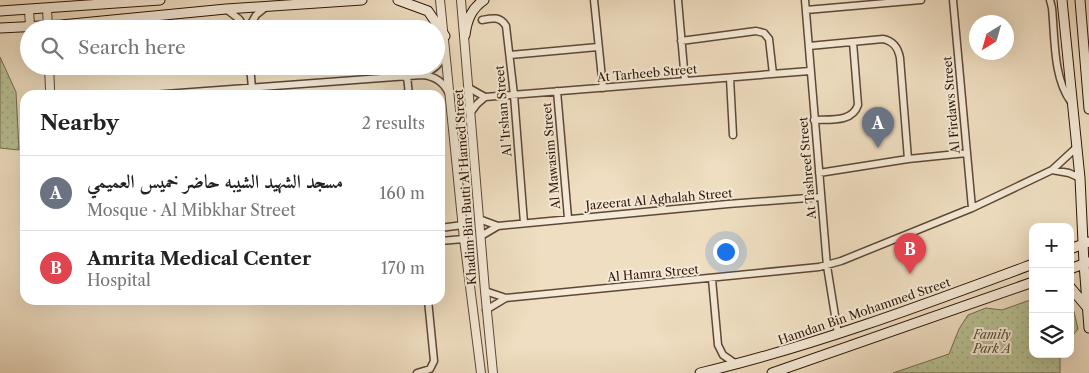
<!DOCTYPE html>
<html lang="en">
<head>
<meta charset="utf-8">
<style>
	body { margin:0; font-family:"Libre Caslon Text",Amiri,serif; background:#f2f2f2; color:#222 }
	.controls { position:absolute; right:15px; bottom:15px; display:grid; overflow:hidden; border-radius:10px; box-shadow:0 5px 20px #0002 }
	.controls button { width:45px; height:45px; display:grid; place-items:center; padding:0; border:0; border-bottom:1px solid #e0e0e0; background:#fff; color:#222; font:25px sans-serif }
	.compass { position:absolute; left:969px; top:15px; width:45px; height:45px; border-radius:50%; background:#fff; box-shadow:0 5px 20px #0002; rotate:217deg }
	.you { position:absolute; left:725px; top:251px; width:18px; height:18px; margin:-12px; border:4px solid #fff; border-radius:50%; background:#1a73e8; box-shadow:0 0 0 8px #1a73e833 }
	.badge { display:grid; place-items:center; width:32px; height:32px; border-radius:50%; background:#1a73e8; color:#fff; font-size:16px; font-weight:700 }
	.pin { position:absolute; translate:-50% -41px; filter:drop-shadow(0 1px 2px #0008) }
	.pin::after { content:''; position:absolute; top:26px; width:18px; height:15px; background:inherit; clip-path:polygon(0 0,100% 0,50% 100%) }
	.list { margin:0; padding:0; list-style:none }
	h2 { display:flex; justify-content:space-between; align-items:center; height:65px; margin:0; padding:0 20px; font-size:21px }
	h2 small { font-size:16px; font-weight:400; color:#767676 }
	.list li { display:grid; grid-template-columns:32px 1fr auto; gap:15px; align-items:center; box-sizing:border-box; height:75px; padding:0 20px; border-top:1px solid #e0e0e0 }
	.list b { display:block; font-size:19px; white-space:nowrap }
	.list p { margin:0; font-size:16px; white-space:nowrap; color:#767676 }
	.list em { font-size:16px; font-style:normal; color:#767676 }
	.icon { flex:none; width:28px; height:28px; fill:none; stroke:currentColor; stroke-width:2; stroke-linecap:round; stroke-linejoin:round }
	.map { position:relative; flex:none; width:1089px; height:373px; overflow:hidden }
	.search { position:absolute; background:#fff; box-shadow:0 5px 20px #0002; left:20px; top:20px; width:425px; height:55px; display:flex; align-items:center; gap:12px; box-sizing:border-box; padding:0 18px; border-radius:28px; color:#767676; font-size:19px }
	.panel { position:absolute; background:#fff; box-shadow:0 5px 20px #0002; left:20px; top:90px; width:425px; height:215px; border-radius:15px }
	.map>svg:first-child { display:block }
</style>
</head>
<body>
<div class="map">
<svg width="1089" height="373" viewBox="0 0 1089 373">
	<defs>
		<pattern id="park-dots" width="8" height="8" patternUnits="userSpaceOnUse" patternTransform="scale(1.25)"><rect width="8" height="8" fill="#b8c194"/><path d="M2 2h.1M6 6h.1" fill="none" stroke="#9ea57e" stroke-width="1.8" stroke-linecap="round"/></pattern>
	</defs>
	<rect width="100%" height="100%" fill="#efdec1"/>
	<filter id="stains"><feTurbulence type="fractalNoise" baseFrequency=".004" numOctaves="4"/><feColorMatrix values="0 0 0 0 .2 0 0 0 0 .09 0 0 0 0 .02 0 0 0 .5 -.17"/></filter>
	<radialGradient id="worn" r=".72"><stop offset=".6" stop-color="#630" stop-opacity="0"/><stop offset="1" stop-color="#630" stop-opacity=".3"/></radialGradient>
	<!-- park -->
	<path fill="url(#park-dots)" stroke="#736b4e" d="M0,57L16,92L19,150L0,148Z
		M1070,295L1078,329L1070,339Z
		M1033,299V354H1060V373H893L949,354L959,329L968,315L986,308L1002,310Z"/>
	<g fill="none" stroke-linecap="round" stroke-linejoin="round">
		<defs>
			<path id="minor" d="M594,0L603,88
				M678,0L685,81
				M805,0L827,266L838,334
				M953,0L972,208
				M1050,0L1052,8C1055,38 1053,78 1071,102
				M226,9L239,19L246,29
				M806,10L921,0
				M482,20C492,18 500,16 506,26L514,95L524,223
				M248,29L256,15L266,7
				M681,41L756,31L764,33L769,39L773,74
				M809,46L883,39C893,41 898,47 900,58L908,159
				M510,55L598,47
				M250,66L252,88
				M423,74C434,70 441,63 445,53
				M407,76L409,95
				M730,78L733,135
				M469,88L485,97L810,71
				M557,91L568,218
				M152,95L422,75C434,76 444,82 449,94
				M471,112L477,104L485,97
				M814,120C829,119 852,123 858,105L853,42
				M1052,170L1069,173L1080,178
				M819,173L908,159L967,153
				M479,219L498,226
				M440,228L463,225
				M481,236L498,226L728,204L821,197
				M440,241L464,239
				M712,279L718,345L723,355L736,364
				M485,291L506,298L819,267L841,261L972,208L1052,170L1077,147
				M486,310L506,298
				M417,373L430,369L434,361L428,300"/>
			<path id="tertiary" d="M440,0L464,239L481,373
				M461,0L485,291L493,373
				M47,8L48,29
				M29,9L30,27
				M49,66L50,89"/>
			<path id="secondary" d="M398,0L428,11L445,36
				M1062,0L1080,178L1084,264L1089,328
				M1080,0L1089,109
				M0,11L160,0
				M0,28L61,25L226,9L362,0
				M465,35C467,20 471,9 484,0
				M49,67V66
				M1070,249L1089,242
				M1070,269L1089,262
				M1070,287L1086,306
				M700,373C814,346 923,305 1033,264
				M772,373L1033,282"/>
		</defs>
		<!-- minor casing -->
		<use href="#minor" stroke="#5e4737" stroke-width="9"/>
		<!-- tertiary casing -->
		<use href="#tertiary" stroke="#5e4737" stroke-width="10"/>
		<!-- secondary casing -->
		<use href="#secondary" stroke="#2e1509" stroke-width="11"/>
		<!-- minor -->
		<use href="#minor" stroke="#f5ead7" stroke-width="6"/>
		<!-- tertiary -->
		<use href="#tertiary" stroke="#f5ead7" stroke-width="8"/>
		<!-- secondary -->
		<use href="#secondary" stroke="#f5ead7" stroke-width="9"/>
	</g>
	<g text-anchor="middle" dominant-baseline="central" stroke-width="4" stroke-linejoin="round" paint-order="stroke">
		<!-- street labels -->
		<g font-size="12" fill="#2e1509" stroke="#f5ead7">
			<text transform="translate(647 73) rotate(-5)">At Tarheeb Street</text>
			<text transform="translate(951 105) rotate(-95)">Al Firdaws Street</text>
			<text transform="translate(503 111) rotate(-95)">Al 'Irshan Street</text>
			<text transform="translate(551 156) rotate(-95)">Al Mawasim Street</text>
			<text transform="translate(807 168) rotate(-95)">At Tashreef Street</text>
			<text transform="translate(465 187) rotate(-94)">Khadim Bin Butti Al Hamed Street</text>
			<text transform="translate(659 199) rotate(-5)">Jazeerat Al Aghalah Street</text>
			<text transform="translate(653 273) rotate(-5)">Al Hamra Street</text>
			<text transform="translate(864 311) rotate(-19)">Hamdan Bin Mohammed Street</text>
		</g>
		<!-- park labels -->
		<g font-size="12" font-style="italic" fill="#574933" stroke="#f5ead7">
			<text x="992" y="334">Family<tspan x="992" dy="14">Park A</tspan></text>
		</g>
	</g>
	<rect width="100%" height="100%" filter="url(#stains)"/>
	<rect width="100%" height="100%" fill="url(#worn)"/>
</svg>
<div class="controls">
<button>+</button>
<button>−</button>
<button><svg class="icon" aria-label="layers" viewBox="0 0 24 24"><path d="M12 4l9 5-9 5-9-5zM3 14l9 5 9-5"/></svg></button>
</div>
<svg class="compass" viewBox="-18 -18 36 36"><path d="M0-13l5 13h-10z" fill="#e53935"/><path d="M0 13l5-13h-10z" fill="#767676"/></svg>
<div class="you"></div>
<div class="pin badge" style="left:878px;top:148px;background:#6b7280">A</div>
<div class="pin badge" style="left:910px;top:274px;background:#e0444e">B</div>
<div class="search"><svg class="icon" aria-label="search" viewBox="0 0 24 24"><circle cx="10" cy="10" r="6"/><path d="M15 15l6 6"/></svg>Search here</div>
<section class="panel">
<h2>Nearby<small>2 results</small></h2>
<ul class="list">
<li><span class="badge" style="background:#6b7280">A</span><div><b>مسجد الشهيد الشيبه حاضر خميس العميمي</b><p>Mosque · Al Mibkhar Street</p></div><em>160 m</em></li>
<li><span class="badge" style="background:#e0444e">B</span><div><b>Amrita Medical Center</b><p>Hospital</p></div><em>170 m</em></li>
</ul>
</section>
</div>
</body>
</html>
